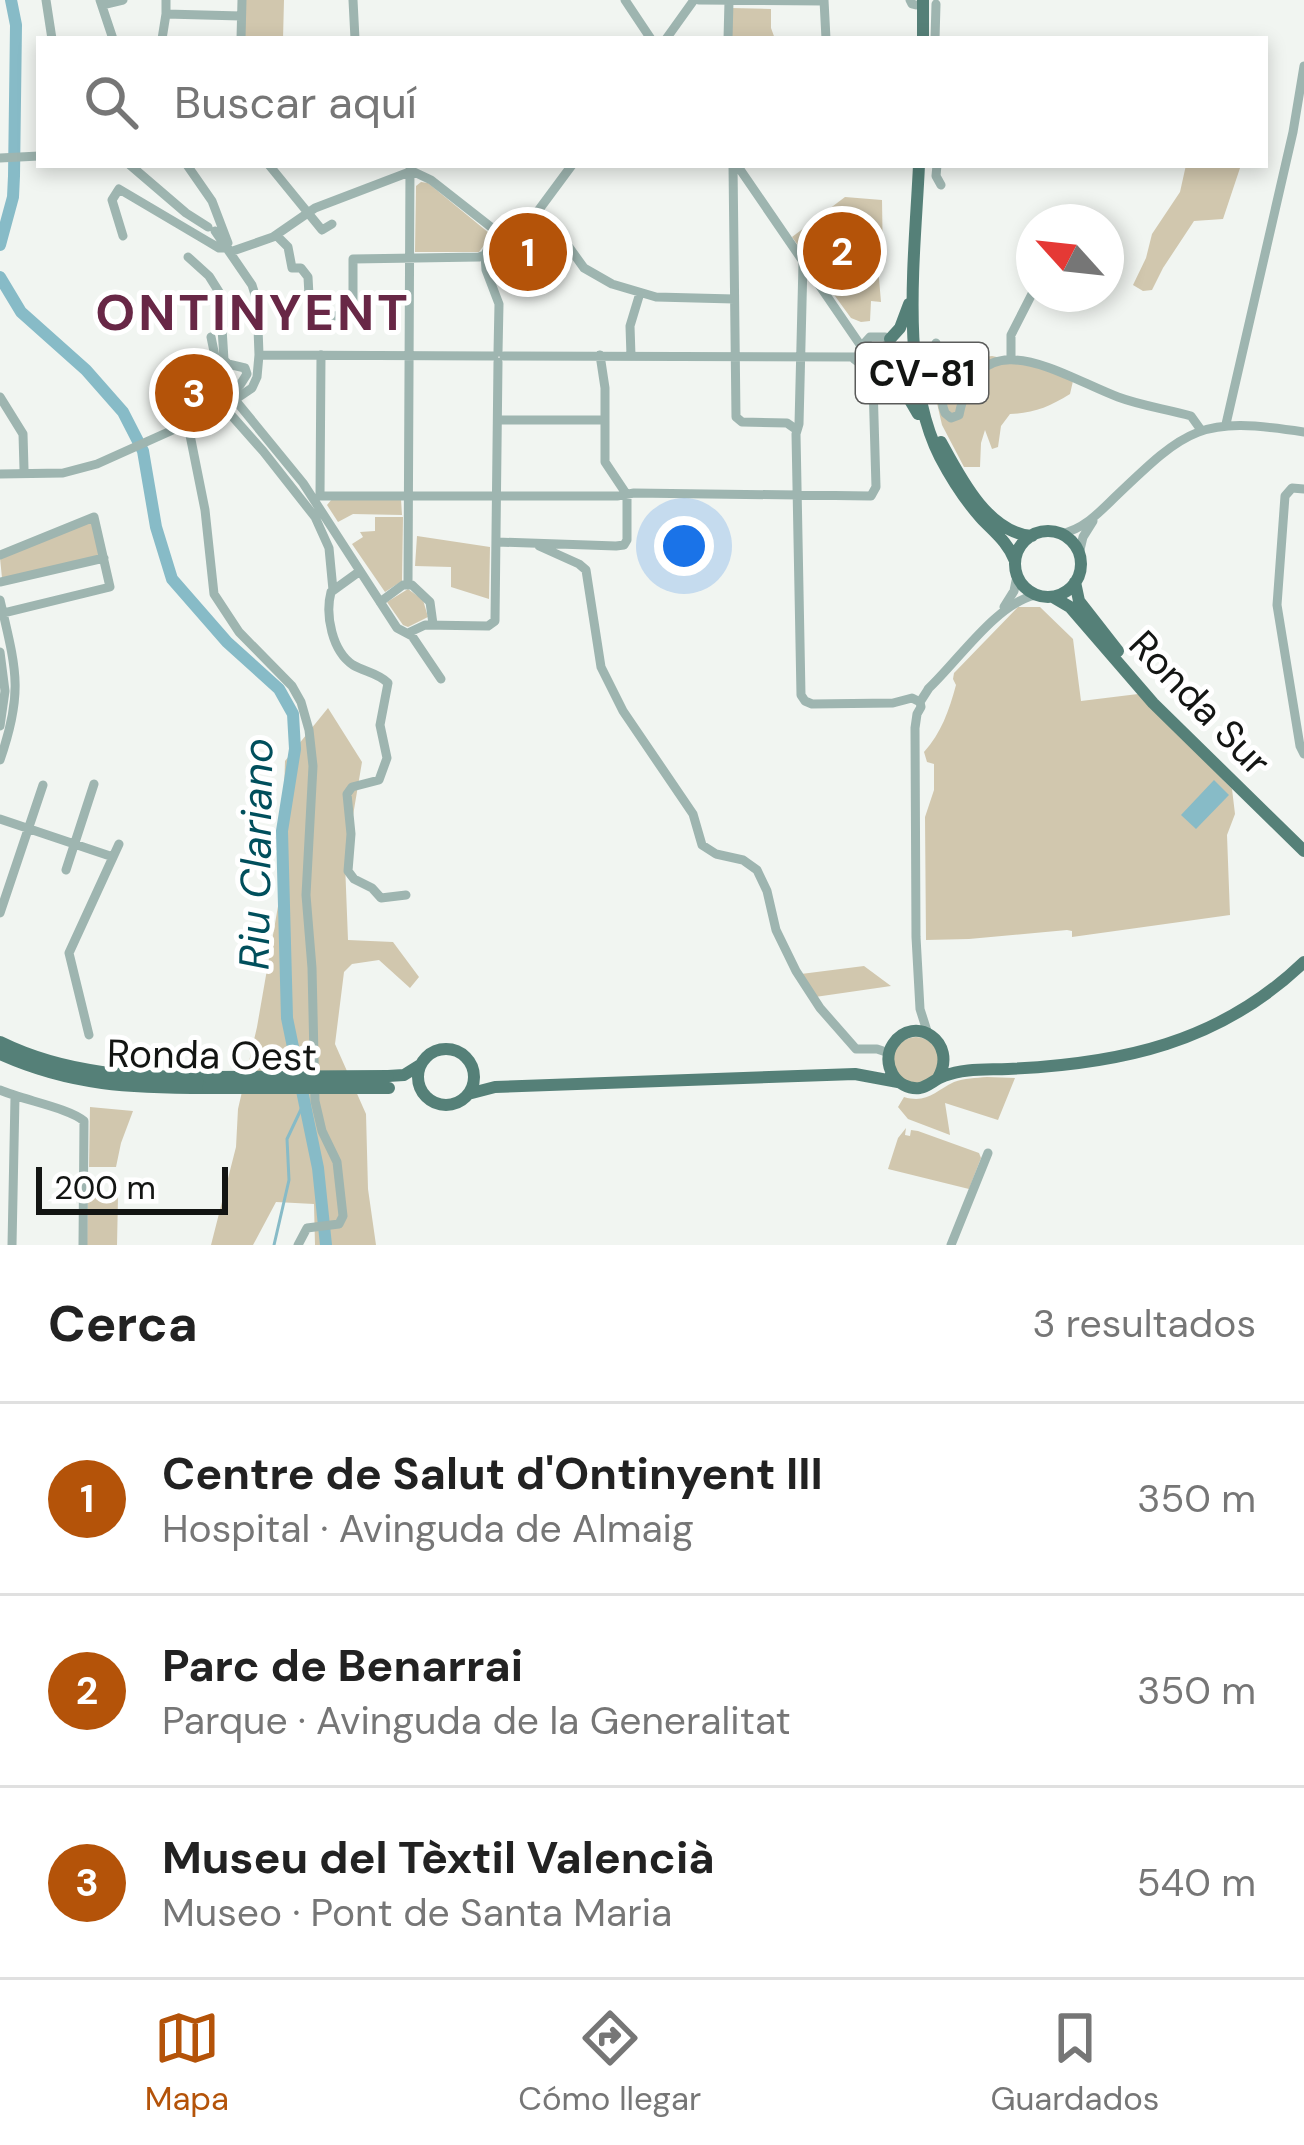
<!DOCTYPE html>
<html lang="es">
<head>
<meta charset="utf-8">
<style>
	body { margin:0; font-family:"DM Sans",sans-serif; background:#f2f2f2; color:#222 }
	.compass { position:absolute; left:1016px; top:204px; width:108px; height:108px; border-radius:50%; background:#fff; box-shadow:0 6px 18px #0003; rotate:297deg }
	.scale { position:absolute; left:36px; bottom:30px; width:192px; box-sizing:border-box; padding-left:12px; border:6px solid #131513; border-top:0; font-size:33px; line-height:42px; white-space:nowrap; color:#131513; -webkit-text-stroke:9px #fff; paint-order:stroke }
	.you { position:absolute; left:684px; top:546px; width:42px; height:42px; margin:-30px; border:9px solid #fff; border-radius:50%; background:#1a73e8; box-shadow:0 0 0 18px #1a73e833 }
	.badge { display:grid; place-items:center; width:78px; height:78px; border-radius:50%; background:#b45309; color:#fff; font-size:39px; font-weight:700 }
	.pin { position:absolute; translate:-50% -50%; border:6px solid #fff; box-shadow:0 3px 12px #0006 }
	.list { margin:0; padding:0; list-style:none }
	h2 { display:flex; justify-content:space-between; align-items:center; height:156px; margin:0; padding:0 48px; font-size:51px }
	h2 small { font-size:39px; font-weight:400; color:#767676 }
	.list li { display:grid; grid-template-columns:78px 1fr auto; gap:36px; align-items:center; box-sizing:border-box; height:192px; padding:0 48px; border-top:3px solid #e0e0e0 }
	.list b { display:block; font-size:45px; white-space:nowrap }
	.list p { margin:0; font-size:39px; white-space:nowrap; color:#767676 }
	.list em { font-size:39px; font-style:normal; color:#767676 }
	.icon { flex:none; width:66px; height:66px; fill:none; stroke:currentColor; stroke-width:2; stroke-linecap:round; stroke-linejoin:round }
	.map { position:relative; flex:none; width:1304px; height:1245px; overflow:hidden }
	.search { position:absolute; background:#fff; box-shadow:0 6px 18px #0003; left:36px; right:36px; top:36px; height:132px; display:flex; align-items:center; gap:30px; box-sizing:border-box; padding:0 42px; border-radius:0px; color:#767676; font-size:45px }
	.sheet { height:732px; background:#fff }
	nav { display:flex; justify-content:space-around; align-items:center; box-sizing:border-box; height:168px; border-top:3px solid #e0e0e0; background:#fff; font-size:33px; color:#767676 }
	nav a { display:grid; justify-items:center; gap:6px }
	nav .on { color:#b45309 }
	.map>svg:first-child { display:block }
</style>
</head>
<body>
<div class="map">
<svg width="1304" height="1245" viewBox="0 0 1304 1245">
	<rect width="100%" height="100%" fill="#f1f5f1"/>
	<!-- green -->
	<path fill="#d1c7ae" d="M245,0H284L283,39H244Z
		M731,8L771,9V28L775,39H731Z
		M1186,165H1241L1223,219L1194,221L1163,268L1152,290L1143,291L1133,285L1146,258L1152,234L1180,192Z
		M421,182L428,183L489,233L490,237L479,252H415L416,186Z
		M845,197L882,200L883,264L878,267L881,302L871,301L870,321L861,322L851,318L792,237Z
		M992,356L1029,364L1073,381L1070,394C1049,407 1034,413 1010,414L1001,426L998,447L992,449L985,430L981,443L980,467H964L942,425L928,364Z
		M332,499H401L402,515L353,514L338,522L327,505Z
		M375,517H403L402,581L385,592L352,544L363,537L360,532L375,531Z
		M89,521L95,528L100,555L2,578L0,558Z
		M417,536L490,547L489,599L451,587V567L415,566Z
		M408,589L423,600L428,617L408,627L403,625L387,602Z
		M1018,607H1040L1073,639L1081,701L1138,694L1232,789L1235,814L1227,835L1230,915L1072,937V931L1067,930L969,939L926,940L925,817L934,790V764L927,762L924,752C941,733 949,711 956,685L953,679L954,673Z
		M328,708L362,762L345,863L348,940L393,942L419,977L410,988L379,960L352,964L344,972L335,1044L366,1114L368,1189L376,1245H315L314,1204L276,1202L253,1245H211L236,1147L238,1109L257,1027L281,889L285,761Z
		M864,966L891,986L815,997L801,974Z
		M893 1060a23 23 0 1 1 46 0a23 23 0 1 1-46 0Z
		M987,1077L1015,1078L998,1120L945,1103L950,1135L908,1119L898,1107L904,1097C927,1104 935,1091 954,1082C964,1078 976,1078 987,1077Z
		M90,1107L133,1111L121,1143L116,1167H89Z
		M906,1128L905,1135L910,1136L911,1130L918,1131L979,1153L981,1158L969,1189L888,1169L898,1138Z
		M88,1196L118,1197L117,1245H87Z"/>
	<!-- water -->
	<path fill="#87bbc7" d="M1214,780L1229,795L1196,829L1181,815Z"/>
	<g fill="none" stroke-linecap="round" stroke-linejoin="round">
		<!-- stream -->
		<path stroke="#87bbc7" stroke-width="3" d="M274,1245L289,1180L287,1139L304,1103"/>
		<!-- river -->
		<path stroke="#87bbc7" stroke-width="12" d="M0,245L13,197L14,176L16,25L11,0
			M0,277L21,312L86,370L123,412L143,451L156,527L172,579L227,642L279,689L293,714L295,749L282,831L287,1018L318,1168L326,1245"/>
		<!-- minor -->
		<path stroke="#9eb5b0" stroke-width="9" d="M46,0L52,39
			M100,0L113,39
			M166,0V14L241,16
			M353,0L355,39
			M625,0L651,39
			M699,0L824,1
			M824,0L826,39
			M910,0L912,4L916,5
			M102,5L123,0
			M162,39L166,14
			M241,39L242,0
			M666,39L694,0
			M728,39L729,1
			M935,39L936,4
			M0,158L39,156
			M130,165L186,213L208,227
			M187,165L212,201L228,243
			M269,165L322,230L332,224
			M733,165L736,417L742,422L787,423L797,430
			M737,165L861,346
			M937,165L936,176L941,185
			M412,171L431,180L510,242
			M532,219L566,243L584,268L612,284L656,297L734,299
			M276,235L288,247L292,268H301L308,277L310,314L313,318L353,314V259L479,257L485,255L496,232
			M123,236L112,200L119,189L207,241L219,248H228
			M488,249L518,238L572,165
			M230,252L273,237L315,208L412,171
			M485,255L486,270L499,304L498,352
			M188,257L209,276L231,311L222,328L224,360L216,361L211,337
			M803,263L799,424L796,434L801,695L805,701L812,704L893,703L912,698L920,702
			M936,343L943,407L945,413L951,418L959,415C979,317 1060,375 1118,397C1142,406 1167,409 1191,416L1201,430
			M259,355L494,356
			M504,356L859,357
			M631,356L630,326L640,293
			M1011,358V335L1034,290
			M854,359L873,374C889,375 898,366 897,350L885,337H870L860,348
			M224,360L228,364L245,368L247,374L240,385L224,398V407L263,451L315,517L329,548L333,590
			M0,397L23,434L24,469
			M236,401L303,483L397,628L412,636L441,679
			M218,409L216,419L194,430L190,435L205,510L214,594L239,632L292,686L301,702L309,730L313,766L306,895L312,968L315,1101L322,1131L337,1162L343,1216L339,1224L307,1228L298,1245
			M498,420H605
			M1226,424L1293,132L1304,66
			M0,474L63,473L97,464L224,407L252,388L257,377L259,355L257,301L252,285L215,231
			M1304,489L1292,488L1285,496L1277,605L1300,746L1304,754
			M320,496H617L634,493L871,496L876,487L873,384L879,374
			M320,496L321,355
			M1060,534C1082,530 1098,514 1114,498C1188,427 1200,416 1304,432
			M497,542L616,546L624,545L627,540V495L605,462V388L600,355
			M539,546L579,564L586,570L601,667L623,711L693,814L702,845L716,854L743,860L757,870L767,891L776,930L796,971L820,1008L856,1049H877L889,1053
			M1079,554L1083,537L1093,521
			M0,555L94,517L110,587L0,614
			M360,571L331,592C325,615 332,651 353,665C365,672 378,673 388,683L380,725L387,758L379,780L352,787L347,794L351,834L348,871L354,879L372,888L381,898L406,895
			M0,582L104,558
			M408,584L410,165
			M0,600C16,669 24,691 0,760
			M380,602L403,585H412L430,602L433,624
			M1004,607L1014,591L1017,576
			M408,633L425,625L488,626L495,621L498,362
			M0,652L5,691L0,726
			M928,689C958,661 996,604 1035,595
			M0,819L113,857
			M66,870L94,784
			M0,913L43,785
			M928,1034L920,1009L916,937L915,728L917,714L921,707L920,702L929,688
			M89,1035L69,953L119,844
			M0,1090C23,1100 69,1108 84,1121L83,1245
			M12,1245L15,1097
			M951,1245L988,1153"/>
		<!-- major -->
		<path stroke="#558078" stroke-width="12" d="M923,39V0
			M919,165C915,254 899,376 940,457C951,478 965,500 981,518C994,532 1008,542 1015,561
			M890,339L900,328L909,304
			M887,373L904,390L918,414
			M941,442C960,477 988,533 1032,536
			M1015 564a33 33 0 1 1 66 0a33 33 0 1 1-66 0Z
			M1075,582L1079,601L1118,651
			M1053,597L1070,607L1153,703L1304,851
			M0,1042C67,1075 135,1077 208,1077
			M418 1077a28 28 0 1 1 56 0a28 28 0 1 1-56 0Z
			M0,1054C71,1086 132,1088 208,1088
			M388,1076L404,1075L420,1065
			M938,1078C959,1042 914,1013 893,1044C880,1063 896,1091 920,1088C929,1086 935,1079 944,1076C964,1068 987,1070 1008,1069C1120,1064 1220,1043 1304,962
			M468,1094L495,1087L855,1074L898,1082"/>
		<!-- major-bridge -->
		<path stroke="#558078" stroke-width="12" d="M208,1077L388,1076
			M208,1088H389"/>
	</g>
	<g text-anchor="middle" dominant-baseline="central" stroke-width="10" stroke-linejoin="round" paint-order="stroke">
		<!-- shield labels -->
		<rect fill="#fff" stroke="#5a5b5a" stroke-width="3" x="856" y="343" width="132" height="60" rx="9"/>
		<g font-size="36" font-weight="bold" fill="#131513">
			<text x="922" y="373">CV-81</text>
		</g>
		<!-- street labels -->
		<g font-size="39" fill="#131513" stroke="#fff">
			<text transform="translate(1200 703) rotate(46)">Ronda Sur</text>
			<text transform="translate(212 1055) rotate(1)">Ronda Oest</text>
		</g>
		<!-- water labels -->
		<g font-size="42" font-style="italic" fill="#004f5c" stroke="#fff">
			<text transform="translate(256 854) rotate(-89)">Riu Clariano</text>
		</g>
		<!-- district labels -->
		<g font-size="51" font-weight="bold" letter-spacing="3" fill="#682746" stroke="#fff">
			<text x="253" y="312">ONTINYENT</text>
		</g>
	</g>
</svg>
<svg class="compass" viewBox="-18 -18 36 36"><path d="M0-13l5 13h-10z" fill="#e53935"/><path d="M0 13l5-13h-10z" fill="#767676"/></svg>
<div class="scale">200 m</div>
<div class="you"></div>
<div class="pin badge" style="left:528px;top:252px">1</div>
<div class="pin badge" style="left:842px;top:251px">2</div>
<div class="pin badge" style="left:194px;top:393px">3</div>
<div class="search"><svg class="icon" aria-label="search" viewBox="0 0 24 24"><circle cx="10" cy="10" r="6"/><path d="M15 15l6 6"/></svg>Buscar aquí</div>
</div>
<section class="sheet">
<h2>Cerca<small>3 resultados</small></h2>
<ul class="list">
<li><span class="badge">1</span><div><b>Centre de Salut d'Ontinyent III</b><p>Hospital · Avinguda de Almaig</p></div><em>350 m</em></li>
<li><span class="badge">2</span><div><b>Parc de Benarrai</b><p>Parque · Avinguda de la Generalitat</p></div><em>350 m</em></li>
<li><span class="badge">3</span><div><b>Museu del Tèxtil Valencià</b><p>Museo · Pont de Santa Maria</p></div><em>540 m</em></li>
</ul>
</section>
<nav>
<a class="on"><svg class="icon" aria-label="map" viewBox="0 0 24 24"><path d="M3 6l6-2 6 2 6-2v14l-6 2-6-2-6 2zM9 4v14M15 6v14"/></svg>Mapa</a>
<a><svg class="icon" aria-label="directions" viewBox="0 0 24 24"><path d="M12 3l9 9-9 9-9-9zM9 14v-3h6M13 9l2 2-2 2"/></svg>Cómo llegar</a>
<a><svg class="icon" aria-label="saved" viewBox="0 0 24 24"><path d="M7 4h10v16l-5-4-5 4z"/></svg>Guardados</a>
</nav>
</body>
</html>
